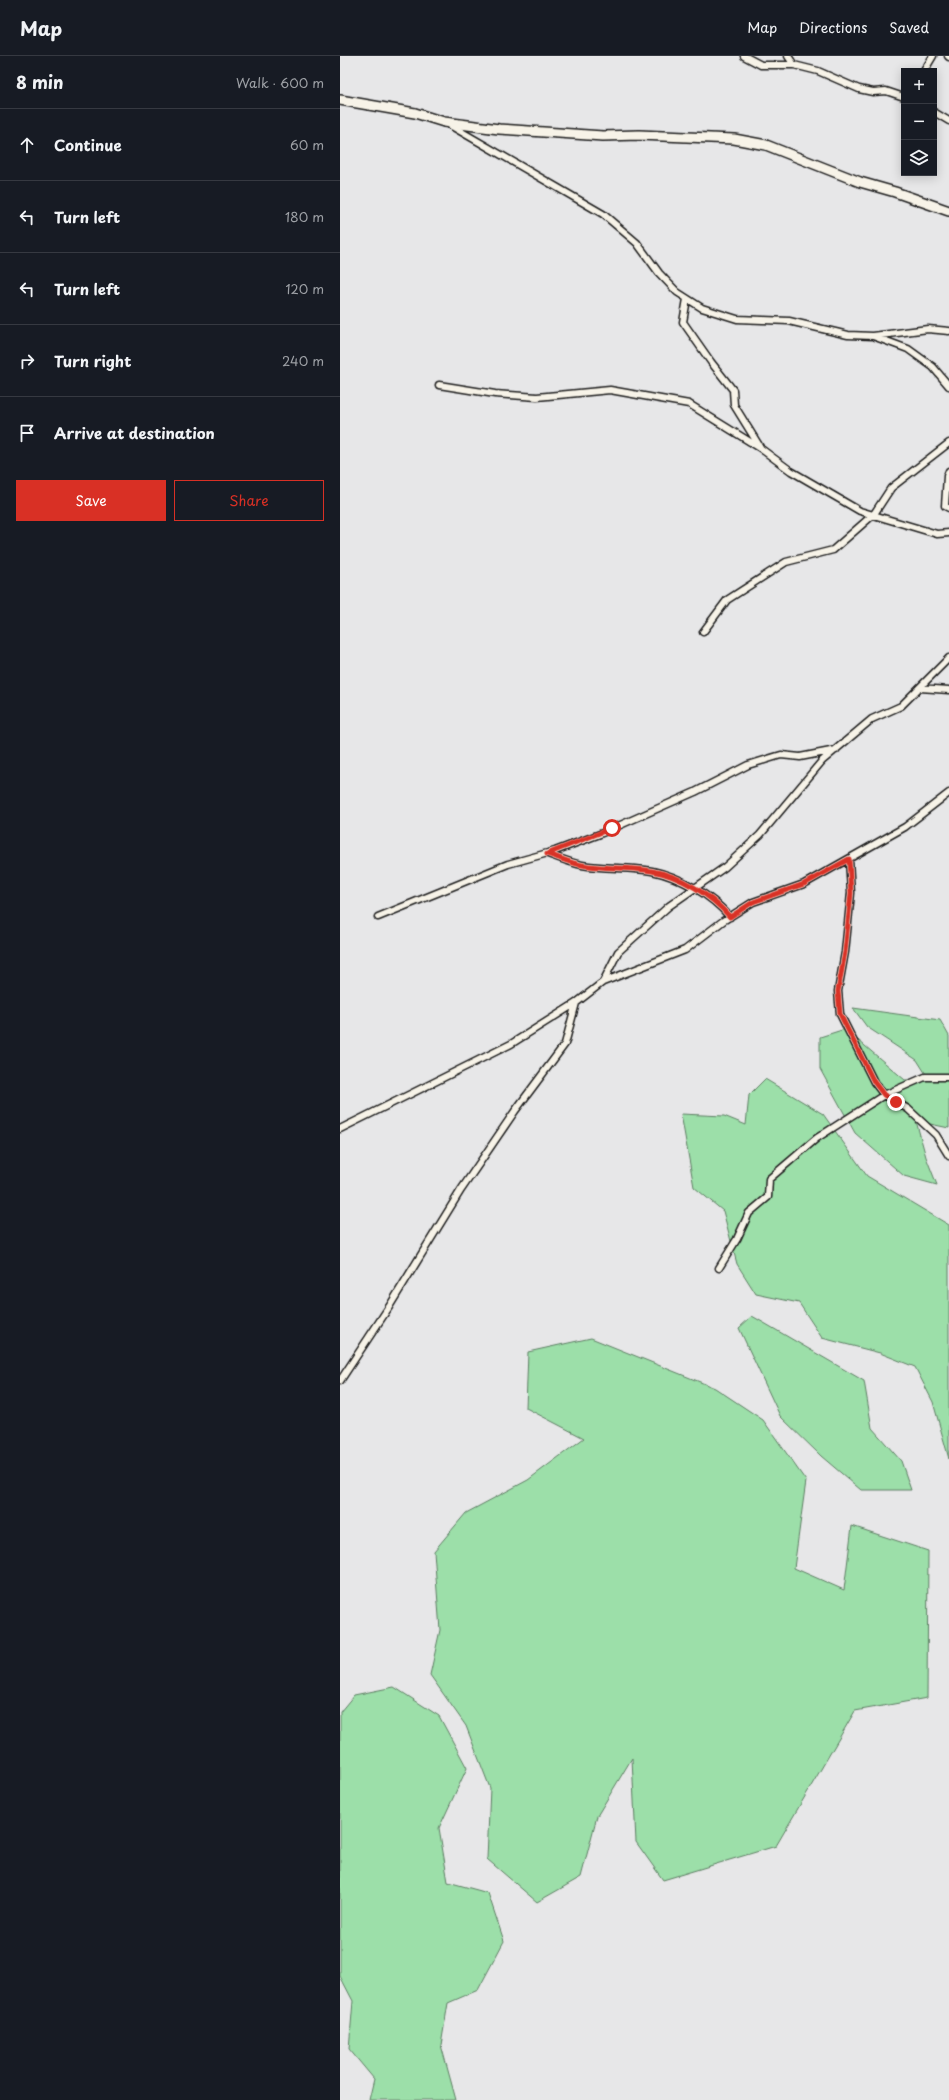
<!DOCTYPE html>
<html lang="en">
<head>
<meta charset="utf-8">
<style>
	body { margin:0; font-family:"Playpen Sans",sans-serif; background:#20242c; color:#f1f3f6 }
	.controls { position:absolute; right:12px; top:12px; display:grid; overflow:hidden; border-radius:0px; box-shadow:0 2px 10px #0003 }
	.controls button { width:36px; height:36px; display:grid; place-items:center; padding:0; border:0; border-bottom:1px solid #363941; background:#171b24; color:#f1f3f6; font:20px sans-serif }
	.stop { position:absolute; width:12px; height:12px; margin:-9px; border:3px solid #d93025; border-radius:50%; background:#fff }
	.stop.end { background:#d93025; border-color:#fff; box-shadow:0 1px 4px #0008 }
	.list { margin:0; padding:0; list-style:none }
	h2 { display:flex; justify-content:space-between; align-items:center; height:52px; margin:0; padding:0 16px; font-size:17px }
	h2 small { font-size:13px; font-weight:400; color:#9ea1a6 }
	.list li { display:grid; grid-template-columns:26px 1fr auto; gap:12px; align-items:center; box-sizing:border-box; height:72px; padding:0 16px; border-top:1px solid #363941 }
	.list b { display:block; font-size:15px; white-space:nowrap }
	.list em { font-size:13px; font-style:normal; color:#9ea1a6 }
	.actions { display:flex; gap:8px; padding:12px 16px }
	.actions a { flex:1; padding:9px 0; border:1px solid #d93025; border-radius:0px; text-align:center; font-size:14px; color:#d93025 }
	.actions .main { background:#d93025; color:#fff }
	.icon { flex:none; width:22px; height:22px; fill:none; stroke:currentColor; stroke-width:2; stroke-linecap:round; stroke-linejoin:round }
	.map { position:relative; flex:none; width:609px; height:2044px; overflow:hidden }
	header { display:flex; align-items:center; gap:24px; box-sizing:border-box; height:56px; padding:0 20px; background:#171b24; border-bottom:1px solid #363941 }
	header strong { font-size:19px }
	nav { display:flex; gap:22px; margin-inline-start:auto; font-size:14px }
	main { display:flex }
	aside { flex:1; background:#171b24 }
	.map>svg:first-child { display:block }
</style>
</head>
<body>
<header>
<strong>Map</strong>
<nav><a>Map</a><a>Directions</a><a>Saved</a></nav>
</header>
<main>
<aside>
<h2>8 min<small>Walk · 600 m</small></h2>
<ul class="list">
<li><svg class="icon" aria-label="ahead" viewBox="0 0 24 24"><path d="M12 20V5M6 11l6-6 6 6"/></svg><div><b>Continue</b></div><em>60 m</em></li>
<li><svg class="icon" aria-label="left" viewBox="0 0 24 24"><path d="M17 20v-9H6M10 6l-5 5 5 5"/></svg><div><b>Turn left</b></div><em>180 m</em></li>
<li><svg class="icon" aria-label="left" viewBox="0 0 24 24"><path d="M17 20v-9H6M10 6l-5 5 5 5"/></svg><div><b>Turn left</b></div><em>120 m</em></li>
<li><svg class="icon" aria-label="right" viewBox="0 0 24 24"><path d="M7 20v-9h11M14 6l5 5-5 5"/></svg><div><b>Turn right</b></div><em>240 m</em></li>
<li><svg class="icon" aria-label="arrive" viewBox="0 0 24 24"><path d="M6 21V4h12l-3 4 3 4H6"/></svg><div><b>Arrive at destination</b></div></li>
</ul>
<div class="actions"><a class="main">Save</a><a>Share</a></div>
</aside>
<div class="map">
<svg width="609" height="2044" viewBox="0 0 609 2044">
	<rect width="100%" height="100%" fill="#e7e7e8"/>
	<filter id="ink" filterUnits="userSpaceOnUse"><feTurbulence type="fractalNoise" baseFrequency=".025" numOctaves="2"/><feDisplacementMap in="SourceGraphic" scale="8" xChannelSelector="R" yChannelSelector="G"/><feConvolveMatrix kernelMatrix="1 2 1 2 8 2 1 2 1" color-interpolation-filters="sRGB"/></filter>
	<g filter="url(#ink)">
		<!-- green -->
		<path fill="#9cdfa9" stroke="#5c7e62" d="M513,952L600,964L609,980V1072L576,1065L586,1101L597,1129L564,1120L515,1077L480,1013V981L505,973L565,1024L589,1023L577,1004L527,971Z
			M425,1023L483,1058L527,1120L609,1169V1403L593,1346L575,1311L540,1297L482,1282L459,1247L416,1238L397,1208L383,1155L354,1131L341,1058L384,1060L406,1069L409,1039Z
			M412,1260L524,1325L532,1372L561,1405L571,1434H521L481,1400L440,1360L399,1272Z
			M251,1282L375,1332L423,1364L466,1425L454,1512L504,1534L512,1470L588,1495L587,1642L515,1655L436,1790L323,1824L296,1786L292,1702L257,1760L241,1821L197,1846L147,1803L150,1732L126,1670L90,1619L100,1574L94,1495L126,1457L188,1424L244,1382L186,1352L188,1296Z
			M54,1631L99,1660L127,1712L99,1772L108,1826L148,1837L164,1885L138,1934L108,1947L101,1989L116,2044H29L34,2023L9,1993L13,1945L0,1920V1656L14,1639Z"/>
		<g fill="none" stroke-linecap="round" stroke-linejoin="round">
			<defs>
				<path id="street" d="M404,0L421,9H454L478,15L519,33L533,36L546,35L564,41
					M448,0L454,9
					M608,0L609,1
					M584,15L593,0
					M594,56L609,65
					M108,68L263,158L297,187L319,217L337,236L362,252L397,263L449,265L508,279L533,280L568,293L593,311L609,330
					M347,243L343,266L371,306L393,334L394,349L420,391
					M533,280L588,273L609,275
					M99,329L155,338L197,341L270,334L349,348L420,392L451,415L520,455L597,478L609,477
					M609,415L607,420L605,450L609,452
					M363,576L387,544L446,506L493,494L534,458L551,432L609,387
					M580,632L609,634
					M208,798C219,802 231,807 242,809C265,813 289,811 312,815C341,821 371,839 390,861
					M509,803L511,837L505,896L498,935L500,958L534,1026L544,1039L568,1053L596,1079L609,1100
					M38,861L168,808L215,795L260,778L355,736L408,709L441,699L460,701L496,694
					M263,926L278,896L329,850L385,811L420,779L482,705L532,663L561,650L609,602
					M0,1073L171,988L236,947L263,926L345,894L383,865L413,846L464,828L565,771L609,737
					M379,1212L397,1183L409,1157L428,1141L429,1123L477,1082L544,1039L585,1021H609
					M0,1325L49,1251L121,1134L175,1055L225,988L236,947"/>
				<path id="secondary" d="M0,44L75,57L104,66L159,73L263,80L299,79L394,83L426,89L520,126L555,136L609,155"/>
			</defs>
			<!-- street casing -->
			<use href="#street" stroke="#1c1c1c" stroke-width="9"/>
			<!-- secondary casing -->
			<use href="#secondary" stroke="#1c1c1c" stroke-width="12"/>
			<!-- street -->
			<use href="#street" stroke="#f7f3e8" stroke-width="6"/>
			<!-- secondary -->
			<use href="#secondary" stroke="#f7f3e8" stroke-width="9"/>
		</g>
	</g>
	<g fill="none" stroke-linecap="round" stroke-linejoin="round" filter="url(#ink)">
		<!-- route -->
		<path stroke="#d93025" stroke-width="5" d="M272,772L207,798C218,801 230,807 242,809C265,813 289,811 312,815C341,820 371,839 390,861L413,846L464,828L509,803L511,837L505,896L498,935L500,958L534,1026L544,1039L556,1046"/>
	</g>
</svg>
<div class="controls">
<button>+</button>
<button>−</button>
<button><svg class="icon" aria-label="layers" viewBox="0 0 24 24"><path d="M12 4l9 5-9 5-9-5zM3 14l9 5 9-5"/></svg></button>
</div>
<div class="stop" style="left:272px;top:772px"></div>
<div class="stop end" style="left:556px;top:1046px"></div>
</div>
</main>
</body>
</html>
